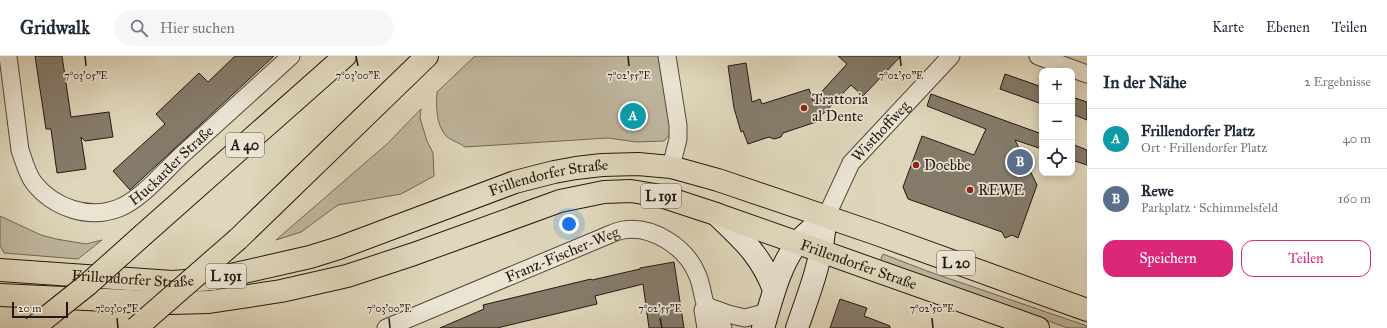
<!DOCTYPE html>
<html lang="de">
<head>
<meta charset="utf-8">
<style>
	body { margin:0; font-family:"IM FELL Great Primer",serif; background:#f6f6f7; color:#1f2937 }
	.controls { position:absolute; right:12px; top:12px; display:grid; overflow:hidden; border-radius:8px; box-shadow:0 2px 10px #0003 }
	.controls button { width:36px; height:36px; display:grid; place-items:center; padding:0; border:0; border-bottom:1px solid #e0e1e3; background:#fff; color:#1f2937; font:20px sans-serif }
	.scale { position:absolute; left:12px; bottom:10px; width:56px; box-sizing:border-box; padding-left:4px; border:2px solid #231912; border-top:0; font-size:11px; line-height:14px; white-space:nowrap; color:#231912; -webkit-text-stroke:3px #eae4d3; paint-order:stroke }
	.you { position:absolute; left:569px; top:168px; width:14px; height:14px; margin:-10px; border:3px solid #fff; border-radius:50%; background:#1a73e8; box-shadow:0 0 0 6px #1a73e833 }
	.badge { display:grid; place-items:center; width:26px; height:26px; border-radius:50%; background:#db2777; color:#fff; font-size:13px; font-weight:700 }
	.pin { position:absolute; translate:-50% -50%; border:2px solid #fff; box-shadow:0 1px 4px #0006 }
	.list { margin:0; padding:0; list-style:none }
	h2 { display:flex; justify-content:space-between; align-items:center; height:52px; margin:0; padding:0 16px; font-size:17px }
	h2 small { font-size:13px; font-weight:400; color:#747a83 }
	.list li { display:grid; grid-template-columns:26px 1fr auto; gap:12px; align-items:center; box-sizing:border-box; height:60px; padding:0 16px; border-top:1px solid #e0e1e3 }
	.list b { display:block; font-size:15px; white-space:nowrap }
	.list p { margin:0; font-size:13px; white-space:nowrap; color:#747a83 }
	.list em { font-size:13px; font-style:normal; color:#747a83 }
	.actions { display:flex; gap:8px; padding:12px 16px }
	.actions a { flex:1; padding:9px 0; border:1px solid #db2777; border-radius:12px; text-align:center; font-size:14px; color:#db2777 }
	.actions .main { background:#db2777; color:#fff }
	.icon { flex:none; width:22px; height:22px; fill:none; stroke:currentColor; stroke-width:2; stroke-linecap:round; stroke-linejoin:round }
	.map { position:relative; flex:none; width:1087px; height:272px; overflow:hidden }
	header { display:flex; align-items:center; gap:24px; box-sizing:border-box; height:56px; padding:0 20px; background:#fff; border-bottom:1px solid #e0e1e3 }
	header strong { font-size:19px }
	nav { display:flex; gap:22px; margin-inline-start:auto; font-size:14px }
	.search { width:280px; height:36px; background:#f6f6f7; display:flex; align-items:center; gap:10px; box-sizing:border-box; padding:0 14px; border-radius:22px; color:#747a83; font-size:15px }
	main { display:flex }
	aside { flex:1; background:#fff }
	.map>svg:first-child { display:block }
</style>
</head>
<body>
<header>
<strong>Gridwalk</strong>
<div class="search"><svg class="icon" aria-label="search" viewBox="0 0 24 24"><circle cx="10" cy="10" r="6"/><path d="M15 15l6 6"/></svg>Hier suchen</div>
<nav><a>Karte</a><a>Ebenen</a><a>Teilen</a></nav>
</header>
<main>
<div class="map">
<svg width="1087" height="272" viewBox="0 0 1087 272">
	<rect width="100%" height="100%" fill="#dfd6bb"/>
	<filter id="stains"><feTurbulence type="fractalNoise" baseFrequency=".005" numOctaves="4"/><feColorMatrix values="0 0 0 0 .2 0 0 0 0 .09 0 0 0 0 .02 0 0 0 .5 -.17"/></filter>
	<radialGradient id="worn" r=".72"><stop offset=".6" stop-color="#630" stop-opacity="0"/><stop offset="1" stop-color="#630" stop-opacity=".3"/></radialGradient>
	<!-- green -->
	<path fill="#bfb69e" stroke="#716858" d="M475,0H661L671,77L664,85L636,86L608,82L465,91C460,87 450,84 446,80C436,68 436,51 437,36Z
		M421,53L420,62L427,85L433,97L434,120L401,138L338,149L301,176L276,184L387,88Z
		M0,160L41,179L56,183L86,188L102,184L78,203L4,197L0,190Z
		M883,198L927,215L1087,270V272H1068L880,205Z"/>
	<!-- building -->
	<path fill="#857b6a" stroke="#231912" d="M35,0H62L71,61L109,56L113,81L85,85L81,81L86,113L57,117L51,73H46Z
		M235,0H274L130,134L113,115L165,68L156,58L199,17L208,26Z
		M838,0H901L863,40L851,29L819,62V65L783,77L781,81L774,83L769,81L748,88L743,75L741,76L734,52L728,10L746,7L752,46L760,43L762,48L809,33L813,45L847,8Z
		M1005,18L1042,31V48L1000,33Z
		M931,38L1042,78V93L1015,84L1037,129L1018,182L1012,179L1005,182L1002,176L908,143L903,131L922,80L974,99L986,73L927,50Z
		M1072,41L1087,46V64L1072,58Z
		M1072,88L1087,94V109L1072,104Z
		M674,206L684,272H649L643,228L595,240L597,248L497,272H440L484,253L483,249L591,223L592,224L640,213V212Z
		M840,243L867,252L864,260L890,270V272H830Z"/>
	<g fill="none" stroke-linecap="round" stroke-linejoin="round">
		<defs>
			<g id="street">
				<path id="s1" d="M8,0L20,94C24,105 27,118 34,127C54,152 89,164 119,152C143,142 164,115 183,98C219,65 255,33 291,0"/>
				<path d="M667,0L678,69V83L671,111"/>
				<path d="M1038,0L1087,18"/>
				<path id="s2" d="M826,161L851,107L951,0"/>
				<path d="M706,250L728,258L745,262L768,256"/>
				<path id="s3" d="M386,272L606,180C611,178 617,175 623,174C652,169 686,191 697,218C702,228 702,240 706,250C709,258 718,265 723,272"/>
				<path d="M706,272L703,254L706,250"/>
			</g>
			<path id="secondary" d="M716,158C742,183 761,199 774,234
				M763,272C772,243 779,210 798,186C806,177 817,169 826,161
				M797,272C808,240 820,210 824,176"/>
			<g id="primary">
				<path id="s4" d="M0,214L172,226L213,223L310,201L339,192L515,126L554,116L576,112L602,109L638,108L671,111L718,124L877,178L1087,254"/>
				<path id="s5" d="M0,239L171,247L209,246L281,235L347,220L414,198L560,145L604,136L631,135L661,140L716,158L1038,272"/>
			</g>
			<path id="highway" d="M144,178L345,0
				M238,183L427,0"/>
		</defs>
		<!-- street casing -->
		<use href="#street" stroke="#52483c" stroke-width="19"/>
		<!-- secondary casing -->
		<use href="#secondary" stroke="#231912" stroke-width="24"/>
		<!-- primary casing -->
		<use href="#primary" stroke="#231912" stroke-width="24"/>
		<!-- highway casing -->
		<use href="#highway" stroke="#231912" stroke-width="24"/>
		<!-- street -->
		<use href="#street" stroke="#eae4d3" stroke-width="17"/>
		<!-- secondary -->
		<use href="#secondary" stroke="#eae4d3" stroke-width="22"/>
		<!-- primary -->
		<use href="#primary" stroke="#dfd6bb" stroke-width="22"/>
		<!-- highway -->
		<use href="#highway" stroke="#dfd6bb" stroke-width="22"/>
		<defs>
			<path id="highway-bridge" d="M33,272L87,229L144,178
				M136,272L238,183"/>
		</defs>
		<!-- highway-bridge casing -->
		<use href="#highway-bridge" stroke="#231912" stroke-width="24" stroke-linecap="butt"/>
		<!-- highway-bridge -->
		<use href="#highway-bridge" stroke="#dfd6bb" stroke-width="22"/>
	</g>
	<!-- ticks -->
	<path fill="none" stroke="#231912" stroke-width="1.5" d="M85,0L86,10M356,0L358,10M628,0L629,10M900,0L901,10M117,262L118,272M389,262L390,272M660,262L662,272M932,262L933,272"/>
	<!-- markers -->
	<g fill="#8f2418" stroke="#eae4d3" stroke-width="1.5">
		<circle cx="804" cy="52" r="4"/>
		<circle cx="916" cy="109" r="4"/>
		<circle cx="970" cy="134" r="4"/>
	</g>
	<g text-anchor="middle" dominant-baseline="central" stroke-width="3.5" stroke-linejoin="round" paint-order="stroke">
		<!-- shield labels -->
		<g fill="#eae4d3" stroke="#5f564c" stroke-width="1">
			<rect x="226" y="77" width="38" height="24" rx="3"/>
			<rect x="641" y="128" width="40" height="24" rx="3"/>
			<rect x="937" y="195" width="38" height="24" rx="3"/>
			<rect x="206" y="208" width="40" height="24" rx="3"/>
		</g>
		<g font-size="14" font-weight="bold" fill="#231912">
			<text x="245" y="89">A 40</text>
			<text x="661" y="140">L 191</text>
			<text x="956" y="207">L 20</text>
			<text x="226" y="220">L 191</text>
		</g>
		<!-- poi labels -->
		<g font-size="15" fill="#231912" stroke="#eae4d3" text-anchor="start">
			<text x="812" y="43">Trattoria<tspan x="812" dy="17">al Dente</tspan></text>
			<text x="924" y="109">Doebbe</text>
			<text x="978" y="134">REWE</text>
		</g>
		<!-- street labels -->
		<g font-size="15" fill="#231912" stroke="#eae4d3">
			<text stroke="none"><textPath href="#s2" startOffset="103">Wisthoffweg</textPath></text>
			<text stroke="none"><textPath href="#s1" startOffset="293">Huckarder Straße</textPath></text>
			<text stroke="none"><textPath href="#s4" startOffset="565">Frillendorfer Straße</textPath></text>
			<text stroke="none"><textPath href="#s3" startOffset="191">Franz-Fischer-Weg</textPath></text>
			<text stroke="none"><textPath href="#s5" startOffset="887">Frillendorfer Straße</textPath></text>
			<text stroke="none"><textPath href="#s4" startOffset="133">Frillendorfer Straße</textPath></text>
		</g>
	</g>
	<g font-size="10" text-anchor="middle" fill="#231912" stroke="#eae4d3" stroke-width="3.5" stroke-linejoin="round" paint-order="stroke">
		<text x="358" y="23">7°03'00"E</text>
		<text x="86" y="23">7°03'05"E</text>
		<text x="629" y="23">7°02'55"E</text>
		<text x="901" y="23">7°02'50"E</text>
		<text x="117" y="256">7°03'05"E</text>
		<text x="389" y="256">7°03'00"E</text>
		<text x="660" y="256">7°02'55"E</text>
		<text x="932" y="256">7°02'50"E</text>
	</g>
	<rect width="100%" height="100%" filter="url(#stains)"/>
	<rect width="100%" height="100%" fill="url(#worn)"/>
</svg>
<div class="controls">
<button>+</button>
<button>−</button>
<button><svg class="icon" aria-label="locate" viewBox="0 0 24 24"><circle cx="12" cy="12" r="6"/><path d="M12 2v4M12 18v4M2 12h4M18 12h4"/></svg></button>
</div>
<div class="scale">20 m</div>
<div class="you"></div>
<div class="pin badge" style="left:633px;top:60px;background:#0f9aa8">A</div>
<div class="pin badge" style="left:1020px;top:106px;background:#5c6f8a">B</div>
</div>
<aside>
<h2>In der Nähe<small>2 Ergebnisse</small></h2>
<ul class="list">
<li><span class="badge" style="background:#0f9aa8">A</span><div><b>Frillendorfer Platz</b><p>Ort · Frillendorfer Platz</p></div><em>40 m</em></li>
<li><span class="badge" style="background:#5c6f8a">B</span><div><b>Rewe</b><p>Parkplatz · Schimmelsfeld</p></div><em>160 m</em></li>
</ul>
<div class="actions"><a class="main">Speichern</a><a>Teilen</a></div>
</aside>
</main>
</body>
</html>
